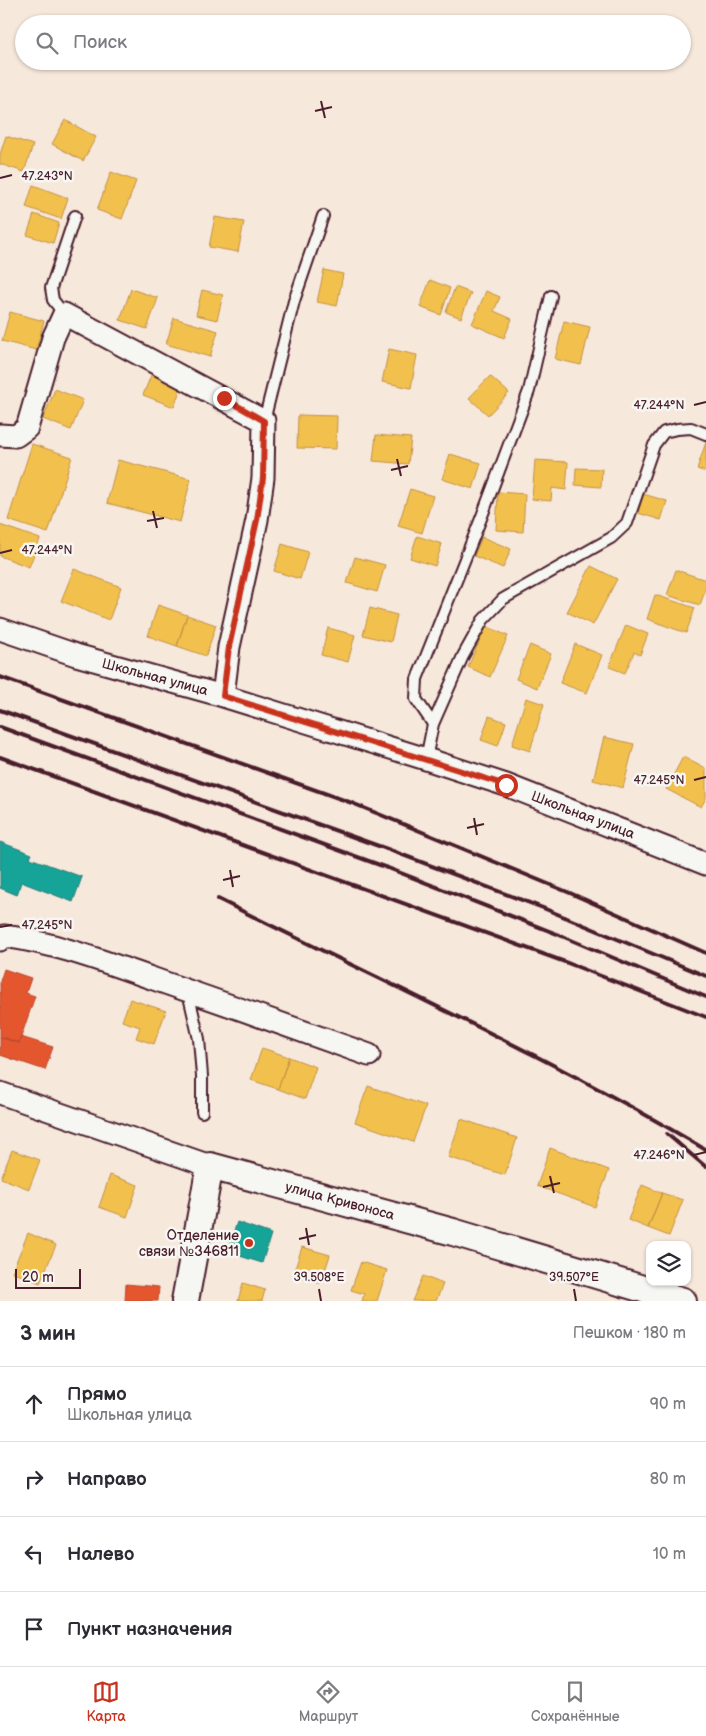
<!DOCTYPE html>
<html lang="ru">
<head>
<meta charset="utf-8">
<style>
	body { margin:0; font-family:"Balsamiq Sans",sans-serif; background:#f2f2f3; color:#2b2b33 }
	.controls { position:absolute; right:15px; bottom:15px; display:grid; overflow:hidden; border-radius:10px; box-shadow:0 1px 4px #0004 }
	.controls button { width:45px; height:45px; display:grid; place-items:center; padding:0; border:0; border-bottom:1px solid #e1e1e2; background:#fff; color:#2b2b33; font:25px sans-serif }
	.scale { position:absolute; left:15px; bottom:12px; width:66px; box-sizing:border-box; padding-left:5px; border:2px solid #4a1f2b; border-top:0; font-size:14px; line-height:18px; white-space:nowrap; color:#4a1f2b; -webkit-text-stroke:4px #f6f6f2; paint-order:stroke }
	.stop { position:absolute; width:15px; height:15px; margin:-11px; border:4px solid #c8321e; border-radius:50%; background:#fff }
	.stop.end { background:#c8321e; border-color:#fff; box-shadow:0 1px 5px #0008 }
	.list { margin:0; padding:0; list-style:none }
	h2 { display:flex; justify-content:space-between; align-items:center; height:65px; margin:0; padding:0 20px; font-size:21px }
	h2 small { font-size:16px; font-weight:400; color:#7c7c81 }
	.list li { display:grid; grid-template-columns:32px 1fr auto; gap:15px; align-items:center; box-sizing:border-box; height:75px; padding:0 20px; border-top:1px solid #e1e1e2 }
	.list b { display:block; font-size:19px; white-space:nowrap }
	.list p { margin:0; font-size:16px; white-space:nowrap; color:#7c7c81 }
	.list em { font-size:16px; font-style:normal; color:#7c7c81 }
	.icon { flex:none; width:28px; height:28px; fill:none; stroke:currentColor; stroke-width:2; stroke-linecap:round; stroke-linejoin:round }
	.map { position:relative; flex:none; width:706px; height:1301px; overflow:hidden }
	.search { position:absolute; background:#fff; box-shadow:0 1px 4px #0004; left:15px; right:15px; top:15px; height:55px; display:flex; align-items:center; gap:12px; box-sizing:border-box; padding:0 18px; border-radius:28px; color:#7c7c81; font-size:19px }
	.sheet { height:365px; background:#fff }
	nav { display:flex; justify-content:space-around; align-items:center; box-sizing:border-box; height:70px; border-top:1px solid #e1e1e2; background:#fff; font-size:14px; color:#7c7c81 }
	nav a { display:grid; justify-items:center; gap:2px }
	nav .on { color:#c8321e }
	.map>svg:first-child { display:block }
</style>
</head>
<body>
<div class="map">
<svg width="706" height="1301" viewBox="0 0 706 1301">
	<rect width="100%" height="100%" fill="#f7e8dc"/>
	<filter id="ink" filterUnits="userSpaceOnUse"><feTurbulence type="fractalNoise" baseFrequency=".02" numOctaves="2"/><feDisplacementMap in="SourceGraphic" scale="10" xChannelSelector="R" yChannelSelector="G"/><feConvolveMatrix kernelMatrix="1 2 1 2 8 2 1 2 1" color-interpolation-filters="sRGB"/></filter>
	<g filter="url(#ink)">
		<!-- homes -->
		<path fill="#f2c14e" stroke="#c09044" d="M65,120L96,137L83,161L52,144Z
			M6,136L33,145L24,172L0,164V154Z
			M111,172L136,181L122,219L97,210Z
			M33,185L68,198L61,219L26,207Z
			M34,214L59,223L53,243L27,235Z
			M215,217L244,222L238,252L209,247Z
			M324,270L343,274L337,306L317,302Z
			M430,280L450,288L441,315L420,307Z
			M455,287L471,293L461,318L446,312Z
			M131,289L158,298L147,329L120,320Z
			M202,290L223,295L217,320L196,315Z
			M486,291L500,297L494,311L512,319L504,338L472,324Z
			M10,312L44,321L36,350L2,341Z
			M174,318L218,331L210,357L166,344Z
			M564,321L590,327L581,365L555,359Z
			M389,349L417,355L411,388L382,382Z
			M152,373L182,385L174,407L143,395Z
			M490,376L509,393L488,415L469,398Z
			M55,389L83,400L71,430L43,419Z
			M298,415L337,416L336,449L297,448Z
			M376,435L411,438L408,464L373,461Z
			M706,442V472L697,469Z
			M32,444L72,457L48,533L8,520Z
			M450,454L481,463L473,489L442,479Z
			M118,460L191,479L180,522L107,503Z
			M535,460L568,462L566,490L552,488L551,501L532,499Z
			M576,468L602,469L601,487L575,485Z
			M410,489L433,496L422,533L398,526Z
			M498,492L525,494L523,532L496,530Z
			M643,494L667,501L661,520L638,513Z
			M0,525L40,539L29,567L0,556Z
			M417,536L442,544L435,566L410,558Z
			M482,537L511,549L503,568L474,556Z
			M282,544L308,552L300,579L274,571Z
			M355,557L385,565L377,592L347,583Z
			M591,566L617,579L593,625L567,612Z
			M74,569L121,587L109,620L61,601Z
			M676,570L706,580V588L700,605L667,595Z
			M655,595L695,608L686,633L647,619Z
			M158,605L187,615L177,646L148,636Z
			M370,608L397,615L391,642L363,635Z
			M187,615L216,625L206,656L177,646Z
			M626,625L648,634L640,655L634,652L625,673L609,667Z
			M486,626L508,636L490,677L468,667Z
			M328,628L355,635L348,662L321,655Z
			M575,644L602,655L587,693L560,683Z
			M530,645L551,654L537,688L516,679Z
			M526,698L544,704L530,751L512,745Z
			M489,716L506,722L498,746L481,740Z
			M604,737L634,744L623,788L593,780Z
			M683,757L706,769V798L701,807L666,789Z
			M130,999L166,1011L154,1044L136,1038L140,1027L122,1021Z
			M262,1048L289,1057L278,1089L251,1080Z
			M289,1057L316,1067L305,1099L278,1089Z
			M368,1086L426,1106L413,1142L355,1122Z
			M461,1119L517,1138L505,1175L448,1157Z
			M550,1148L609,1170L595,1207L537,1186Z
			M12,1150L40,1160L29,1189L1,1178Z
			M110,1175L138,1185L127,1217L99,1207Z
			M642,1185L662,1193L648,1228L628,1220Z
			M662,1193L683,1200L669,1236L648,1228Z
			M28,1233L56,1245L40,1283L12,1272Z
			M302,1247L330,1255L321,1283L293,1275Z
			M361,1262L387,1270L377,1301H362L364,1294L351,1290Z
			M423,1276L443,1284L436,1301H412Z
			M243,1283L265,1290L262,1301H238Z"/>
		<!-- shops -->
		<path fill="#e4572e" stroke="#b6462d" d="M4,969L31,978L26,993L35,996L19,1043L0,1037V981Z
			M0,1037L19,1043L21,1037L53,1047L45,1070L0,1055Z
			M126,1284L159,1287L158,1301H125Z"/>
		<!-- public -->
		<path fill="#17a398" stroke="#267b77" d="M0,842L32,854L30,858L82,877L73,902L21,882L17,895L0,888Z
			M237,1222L271,1234L262,1263L227,1252Z"/>
		<g fill="none" stroke-linecap="round" stroke-linejoin="round">
			<defs>
				<path id="service" d="M64,314L53,300L51,288L75,216
					M264,421L294,301L323,216
					M433,724L416,699L417,679L482,516L529,391L551,296
					M426,759L433,724L463,656L483,620L503,599L611,538L627,523L654,445L664,432L677,429L691,428L706,434
					M188,992L199,1039L202,1076V1112"/>
				<path id="minor" d="M0,435L16,436L27,428L53,338L64,314L264,421L263,478L257,520L229,647L223,696
					M0,629L76,655L223,696L426,759L506,785L706,864
					M0,940L4,936C56,943 105,962 154,979C226,1004 297,1029 369,1055
					M0,1093L210,1166"/>
				<path id="tertiary" d="M185,1301L210,1166L453,1232L683,1301"/>
			</defs>
			<!-- service casing -->
			<use href="#service" stroke="#4a1f2b" stroke-width="14"/>
			<!-- minor casing -->
			<use href="#minor" stroke="#4a1f2b" stroke-width="25"/>
			<!-- tertiary casing -->
			<use href="#tertiary" stroke="#4a1f2b" stroke-width="30"/>
			<!-- service -->
			<use href="#service" stroke="#f6f6f2" stroke-width="10"/>
			<!-- minor -->
			<use href="#minor" stroke="#f6f6f2" stroke-width="21"/>
			<!-- tertiary -->
			<use href="#tertiary" stroke="#f6f6f2" stroke-width="26"/>
			<!-- rail -->
			<path stroke="#4a1f2b" stroke-width="4" d="M0,677L352,803L570,893L706,953
				M0,710L387,849L543,908L706,976
				M0,727L388,868L557,934L706,997
				M0,757L565,962L706,1017
				M218,899C381,981 549,1056 706,1150
				M667,1134L706,1167"/>
		</g>
	</g>
	<g fill="none" stroke-linecap="round" stroke-linejoin="round" filter="url(#ink)">
		<!-- route -->
		<path stroke="#c8321e" stroke-width="6" d="M224,398L264,421L263,478L257,520L229,647L223,696L506,785"/>
	</g>
	<!-- ticks -->
	<path fill="none" stroke="#4a1f2b" stroke-width="2" d="M321,101L325,118M315,111L332,107M0,178L12,175M694,405L706,402M397,459L401,476M391,470L408,466M153,511L157,528M147,521L164,518M0,553L12,550M694,780L706,777M474,818L477,835M467,828L484,824M230,870L233,887M223,880L240,876M0,927L12,925M694,1155L706,1152M550,1176L554,1193M543,1187L560,1183M306,1228L309,1245M299,1239L316,1235M319,1289L321,1301M574,1289L576,1301"/>
	<!-- markers -->
	<circle fill="#c8321e" stroke="#f6f6f2" stroke-width="2" cx="249" cy="1243" r="5"/>
	<g text-anchor="middle" dominant-baseline="central" stroke-width="5" stroke-linejoin="round" paint-order="stroke">
		<!-- street labels -->
		<g font-size="14" fill="#4a1f2b" stroke="#f6f6f2">
			<text transform="translate(155 677) rotate(15)">Школьная улица</text>
			<text transform="translate(583 815) rotate(21)">Школьная улица</text>
			<text transform="translate(340 1201) rotate(15)">улица Кривоноса</text>
		</g>
		<!-- poi labels -->
		<g font-size="14" fill="#4a1f2b" stroke="#f6f6f2" text-anchor="end">
			<text x="239" y="1235">Отделение<tspan x="239" dy="16">связи №346811</tspan></text>
		</g>
	</g>
	<g font-size="12" text-anchor="middle" fill="#4a1f2b" stroke="#f6f6f2" stroke-width="5" stroke-linejoin="round" paint-order="stroke">
		<text x="47" y="180">47.243°N</text>
		<text x="659" y="409">47.244°N</text>
		<text x="47" y="554">47.244°N</text>
		<text x="659" y="784">47.245°N</text>
		<text x="47" y="929">47.245°N</text>
		<text x="659" y="1159">47.246°N</text>
		<text x="319" y="1281">39.508°E</text>
		<text x="574" y="1281">39.507°E</text>
	</g>
</svg>
<div class="controls">
<button><svg class="icon" aria-label="layers" viewBox="0 0 24 24"><path d="M12 4l9 5-9 5-9-5zM3 14l9 5 9-5"/></svg></button>
</div>
<div class="scale">20 m</div>
<div class="stop" style="left:506px;top:785px"></div>
<div class="stop end" style="left:224px;top:398px"></div>
<div class="search"><svg class="icon" aria-label="search" viewBox="0 0 24 24"><circle cx="10" cy="10" r="6"/><path d="M15 15l6 6"/></svg>Поиск</div>
</div>
<section class="sheet">
<h2>3 мин<small>Пешком · 180 m</small></h2>
<ul class="list">
<li><svg class="icon" aria-label="ahead" viewBox="0 0 24 24"><path d="M12 20V5M6 11l6-6 6 6"/></svg><div><b>Прямо</b><p>Школьная улица</p></div><em>90 m</em></li>
<li><svg class="icon" aria-label="right" viewBox="0 0 24 24"><path d="M7 20v-9h11M14 6l5 5-5 5"/></svg><div><b>Направо</b></div><em>80 m</em></li>
<li><svg class="icon" aria-label="left" viewBox="0 0 24 24"><path d="M17 20v-9H6M10 6l-5 5 5 5"/></svg><div><b>Налево</b></div><em>10 m</em></li>
<li><svg class="icon" aria-label="arrive" viewBox="0 0 24 24"><path d="M6 21V4h12l-3 4 3 4H6"/></svg><div><b>Пункт назначения</b></div></li>
</ul>
</section>
<nav>
<a class="on"><svg class="icon" aria-label="map" viewBox="0 0 24 24"><path d="M3 6l6-2 6 2 6-2v14l-6 2-6-2-6 2zM9 4v14M15 6v14"/></svg>Карта</a>
<a><svg class="icon" aria-label="directions" viewBox="0 0 24 24"><path d="M12 3l9 9-9 9-9-9zM9 14v-3h6M13 9l2 2-2 2"/></svg>Маршрут</a>
<a><svg class="icon" aria-label="saved" viewBox="0 0 24 24"><path d="M7 4h10v16l-5-4-5 4z"/></svg>Сохранённые</a>
</nav>
</body>
</html>
